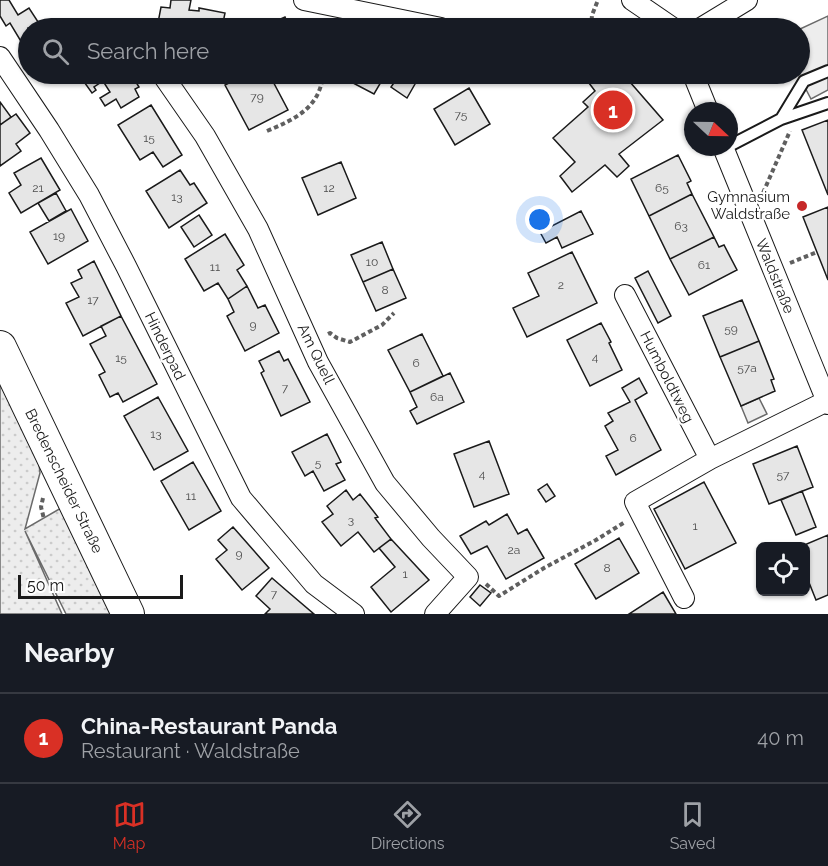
<!DOCTYPE html>
<html lang="en">
<head>
<meta charset="utf-8">
<style>
	body { margin:0; font-family:Raleway,sans-serif; background:#242831; color:#f1f3f6 }
	.controls { position:absolute; right:18px; bottom:18px; display:grid; overflow:hidden; border-radius:9px; box-shadow:0 2px 4px #0004 }
	.controls button { width:54px; height:54px; display:grid; place-items:center; padding:0; border:0; border-bottom:2px solid #363941; background:#171b24; color:#f1f3f6; font:30px sans-serif }
	.compass { position:absolute; left:684px; top:102px; width:54px; height:54px; border-radius:50%; background:#171b24; box-shadow:0 2px 4px #0004; rotate:112deg }
	.scale { position:absolute; left:18px; bottom:15px; width:165px; box-sizing:border-box; padding-left:6px; border:3px solid #1a1a1a; border-top:0; font-size:16px; line-height:21px; white-space:nowrap; color:#1a1a1a; -webkit-text-stroke:4px #fff; paint-order:stroke }
	.you { position:absolute; left:540px; top:220px; width:21px; height:21px; margin:-15px; border:4px solid #fff; border-radius:50%; background:#1a73e8; box-shadow:0 0 0 9px #1a73e833 }
	.badge { display:grid; place-items:center; width:39px; height:39px; border-radius:50%; background:#d93025; color:#fff; font-size:20px; font-weight:700 }
	.pin { position:absolute; translate:-50% -50%; border:3px solid #fff; box-shadow:0 2px 6px #0006 }
	.list { margin:0; padding:0; list-style:none }
	h2 { display:flex; justify-content:space-between; align-items:center; height:78px; margin:0; padding:0 24px; font-size:26px }
	h2 small { font-size:20px; font-weight:400; color:#9ea1a6 }
	.list li { display:grid; grid-template-columns:39px 1fr auto; gap:18px; align-items:center; box-sizing:border-box; height:90px; padding:0 24px; border-top:2px solid #363941 }
	.list b { display:block; font-size:22px; white-space:nowrap }
	.list p { margin:0; font-size:20px; white-space:nowrap; color:#9ea1a6 }
	.list em { font-size:20px; font-style:normal; color:#9ea1a6 }
	.icon { flex:none; width:33px; height:33px; fill:none; stroke:currentColor; stroke-width:2; stroke-linecap:round; stroke-linejoin:round }
	.map { position:relative; flex:none; width:828px; height:614px; overflow:hidden }
	.search { position:absolute; background:#171b24; box-shadow:0 2px 4px #0004; left:18px; right:18px; top:18px; height:66px; display:flex; align-items:center; gap:15px; box-sizing:border-box; padding:0 21px; border-radius:33px; color:#9ea1a6; font-size:22px }
	.sheet { height:168px; background:#171b24 }
	nav { display:flex; justify-content:space-around; align-items:center; box-sizing:border-box; height:84px; border-top:2px solid #363941; background:#171b24; font-size:16px; color:#9ea1a6 }
	nav a { display:grid; justify-items:center; gap:3px }
	nav .on { color:#d93025 }
	.map>svg:first-child { display:block }
</style>
</head>
<body>
<div class="map">
<svg width="828" height="614" viewBox="0 0 828 614">
	<defs>
		<pattern id="grass-dots" width="8" height="8" patternUnits="userSpaceOnUse" patternTransform="scale(1.5)"><rect width="8" height="8" fill="#ededed"/><path d="M2 2h.1M6 6h.1" fill="none" stroke="#cbcbcb" stroke-width="1.8" stroke-linecap="round"/></pattern>
	</defs>
	<rect width="100%" height="100%" fill="#fff"/>
	<!-- grass -->
	<path fill="url(#grass-dots)" stroke="#6a6a6a" stroke-width="1.5" d="M0,377L39,464L40,473L25,529L61,508L113,614H66L25,531L62,614H0Z"/>
	<!-- pitch -->
	<path fill="#ededed" stroke="#6a6a6a" stroke-width="1.5" d="M828,16V90L811,99L798,74H800V29Z
		M759,398L767,414L748,423L741,406Z"/>
	<!-- building -->
	<path fill="#e6e6e6" stroke="#1a1a1a" stroke-width="1.5" d="M0,0H9L18,15L29,8L42,28H28V53L10,23L6,26L0,16Z
		M171,0H191L189,10L199,11V8L225,13L222,28H188L189,25L182,24L181,28H157L161,7L170,8Z
		M285,17L288,25L296,22L299,28H244L243,27L257,20L260,28Z
		M85,74H131L139,87L135,89L139,97L121,108L116,99L105,106L100,98L110,92L103,81L94,87L96,90L92,93L82,79L87,76Z
		M246,74H269L288,110L249,130L225,85Z
		M336,74H394L391,79L385,75L374,94Z
		M400,74L415,84L407,98L391,87Z
		M599,74H623L663,120L619,154L629,166L617,177L605,165L572,192L560,176L575,162L553,138L588,107L583,102L595,91L589,83Z
		M187,75V74H214L213,79Z
		M469,88L490,124L455,145L434,109Z
		M0,102L11,117L0,125Z
		M151,105L182,155L163,167L153,152L140,160L118,125Z
		M16,114L30,133L16,144L21,151L0,166V125Z
		M828,120V195L802,130Z
		M678,155L691,181L687,183L692,194L649,216L631,179Z
		M41,158L60,190L21,213L9,193L21,185L14,173Z
		M341,162L356,198L318,215L302,178Z
		M180,170L190,185L194,183L207,203L169,228L146,191Z
		M56,193L66,211L49,221L38,203Z
		M692,194L714,237L670,259L649,216Z
		M828,207V280L803,217Z
		M71,209L88,241L48,264L30,232Z
		M581,211L593,234L562,248L557,237L546,243L540,232Z
		M199,215L212,235L194,247L181,227Z
		M225,234L244,265L237,270L247,286L228,299L218,283L204,291L185,259Z
		M714,237L719,247L724,245L737,270L689,295L670,259Z
		M382,242L393,269L363,282L351,255Z
		M572,252L597,303L527,337L513,308L539,296L528,273Z
		M94,261L121,316L83,336L66,303L79,297L71,283L82,278L78,270Z
		M393,269L406,298L376,311L363,282Z
		M648,271L671,316L658,323L635,278Z
		M247,286L258,308L265,305L279,333L245,351L227,316L234,312L228,299Z
		M742,300L759,341L720,357L703,316Z
		M121,316L157,384L123,402L118,393L110,397L99,375L105,372L90,344L106,336L101,326Z
		M601,323L611,342L609,343L622,370L590,386L567,340Z
		M422,334L443,376L410,392L388,350Z
		M759,341L774,379L771,380L775,391L741,406L720,357Z
		M279,351L284,361L288,359L310,402L281,416L261,373L264,371L259,361Z
		M450,373L464,402L417,424L410,411L417,407L410,392Z
		M639,378L647,393L635,400L661,450L616,475L606,456L618,450L605,426L613,421L608,413L630,402L622,388Z
		M158,397L188,451L154,470L124,416Z
		M327,434L341,462L336,464L345,480L324,491L313,471L305,476L292,452Z
		M489,441L509,494L474,507L454,454Z
		M797,446L813,487L769,504L753,464Z
		M193,462L221,511L189,530L161,481Z
		M704,482L736,543L685,569L654,509Z
		M547,484L555,496L546,502L538,490Z
		M346,490L353,500L360,494L378,517L375,518L391,539L374,552L358,532L341,546L322,522L333,514L327,506Z
		M802,491L816,527L796,535L781,500Z
		M507,514L518,534L527,529L544,558L506,579L487,546L471,554L460,536L486,521L489,525Z
		M233,527L269,568L242,590L216,559L227,550L218,540Z
		M828,535V595L816,600L806,575V546H802Z
		M619,538L639,573L596,599L575,564Z
		M391,539L429,580L391,612L371,587L395,567L379,548Z
		M272,578L287,591L314,614H265L270,609L256,596Z
		M480,585L491,593L480,606L470,597Z
		M663,592L676,614H629Z"/>
	<g fill="none" stroke-linecap="round" stroke-linejoin="round">
		<defs>
			<path id="lane" d="M781,119L828,103
				M729,146L781,119L804,81L828,71"/>
			<path id="street" d="M304,0L441,28
				M632,0L673,28
				M701,28L747,0
				M0,57L49,130L89,195L126,266L241,498L314,584L354,614
				M162,74L205,136L258,229L318,362L385,483L431,538L468,577L435,614
				M693,74L708,111
				M723,147L828,404
				M625,295L710,459
				M684,598L635,502L710,459L827,401"/>
			<path id="primary" d="M0,347L128,614"/>
		</defs>
		<!-- lane casing -->
		<use href="#lane" stroke="#1a1a1a" stroke-width="14"/>
		<!-- street casing -->
		<use href="#street" stroke="#1a1a1a" stroke-width="22"/>
		<!-- primary casing -->
		<use href="#primary" stroke="#1a1a1a" stroke-width="34"/>
		<!-- path -->
		<path stroke="#5f5f5f" stroke-width="4" stroke-dasharray="4.5 3" stroke-linecap="butt" d="M749,20L755,28
			M591,28L592,15L598,0
			M267,131C295,119 320,108 323,74
			M763,193L790,131
			M790,263L817,252
			M328,334L330,333L337,338L350,342L382,325L394,313
			M43,498L41,507L44,519
			M486,584L499,596L544,568L596,540L625,522"/>
		<!-- lane -->
		<use href="#lane" stroke="#fff" stroke-width="10"/>
		<!-- street -->
		<use href="#street" stroke="#fff" stroke-width="20"/>
		<!-- primary -->
		<use href="#primary" stroke="#fff" stroke-width="32"/>
	</g>
	<!-- markers -->
	<circle fill="#c62828" stroke="#fff" stroke-width="2" cx="802" cy="206" r="6"/>
	<g text-anchor="middle" dominant-baseline="central" stroke-width="4.5" stroke-linejoin="round" paint-order="stroke">
		<!-- number labels -->
		<g font-size="12" fill="#4d4d4d">
			<text x="257" y="97">79</text>
			<text x="461" y="115">75</text>
			<text x="149" y="138">15</text>
			<text x="38" y="188">21</text>
			<text x="329" y="188">12</text>
			<text x="662" y="188">65</text>
			<text x="177" y="197">13</text>
			<text x="681" y="226">63</text>
			<text x="59" y="236">19</text>
			<text x="372" y="262">10</text>
			<text x="704" y="265">61</text>
			<text x="215" y="267">11</text>
			<text x="561" y="285">2</text>
			<text x="385" y="290">8</text>
			<text x="93" y="300">17</text>
			<text x="253" y="325">9</text>
			<text x="731" y="329">59</text>
			<text x="595" y="357">4</text>
			<text x="121" y="358">15</text>
			<text x="416" y="363">6</text>
			<text x="747" y="368">57a</text>
			<text x="285" y="388">7</text>
			<text x="437" y="397">6a</text>
			<text x="156" y="434">13</text>
			<text x="633" y="438">6</text>
			<text x="318" y="463">5</text>
			<text x="482" y="474">4</text>
			<text x="783" y="475">57</text>
			<text x="191" y="496">11</text>
			<text x="351" y="520">3</text>
			<text x="695" y="526">1</text>
			<text x="514" y="550">2a</text>
			<text x="239" y="554">9</text>
			<text x="607" y="568">8</text>
			<text x="405" y="574">1</text>
			<text x="274" y="594">7</text>
		</g>
		<!-- poi labels -->
		<g font-size="15" fill="#1a1a1a" stroke="#fff" text-anchor="end">
			<text x="790" y="197">Gymnasium<tspan x="790" dy="17">Waldstraße</tspan></text>
		</g>
		<!-- street labels -->
		<g font-size="15" fill="#1a1a1a" stroke="#fff">
			<text transform="translate(775 276) rotate(68)">Waldstraße</text>
			<text transform="translate(165 346) rotate(64)">Hinderpad</text>
			<text transform="translate(316 354) rotate(64)">Am Quell</text>
			<text transform="translate(667 377) rotate(63)">Humboldtweg</text>
			<text transform="translate(64 481) rotate(64)">Bredenscheider Straße</text>
		</g>
	</g>
</svg>
<div class="controls">
<button><svg class="icon" aria-label="locate" viewBox="0 0 24 24"><circle cx="12" cy="12" r="6"/><path d="M12 2v4M12 18v4M2 12h4M18 12h4"/></svg></button>
</div>
<svg class="compass" viewBox="-18 -18 36 36"><path d="M0-13l5 13h-10z" fill="#e53935"/><path d="M0 13l5-13h-10z" fill="#9ea1a6"/></svg>
<div class="scale">50 m</div>
<div class="you"></div>
<div class="pin badge" style="left:613px;top:110px">1</div>
<div class="search"><svg class="icon" aria-label="search" viewBox="0 0 24 24"><circle cx="10" cy="10" r="6"/><path d="M15 15l6 6"/></svg>Search here</div>
</div>
<section class="sheet">
<h2>Nearby<small></small></h2>
<ul class="list">
<li><span class="badge">1</span><div><b>China-Restaurant Panda</b><p>Restaurant · Waldstraße</p></div><em>40 m</em></li>
</ul>
</section>
<nav>
<a class="on"><svg class="icon" aria-label="map" viewBox="0 0 24 24"><path d="M3 6l6-2 6 2 6-2v14l-6 2-6-2-6 2zM9 4v14M15 6v14"/></svg>Map</a>
<a><svg class="icon" aria-label="directions" viewBox="0 0 24 24"><path d="M12 3l9 9-9 9-9-9zM9 14v-3h6M13 9l2 2-2 2"/></svg>Directions</a>
<a><svg class="icon" aria-label="saved" viewBox="0 0 24 24"><path d="M7 4h10v16l-5-4-5 4z"/></svg>Saved</a>
</nav>
</body>
</html>
